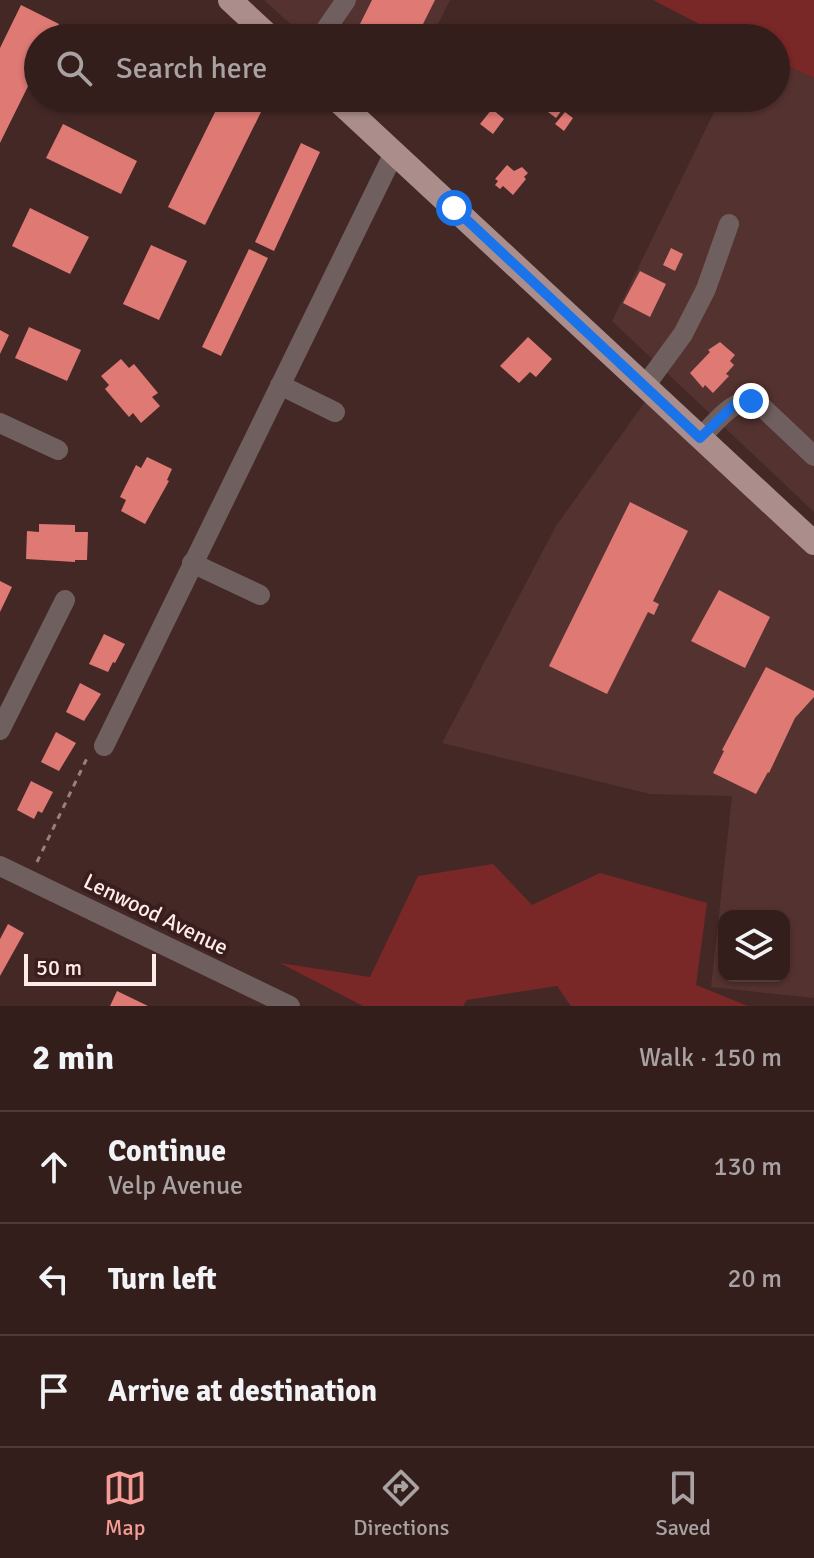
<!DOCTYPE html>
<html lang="en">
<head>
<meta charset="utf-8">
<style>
	body { margin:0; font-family:Signika,sans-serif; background:#3b2725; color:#f1f3f6 }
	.controls { position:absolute; right:24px; bottom:24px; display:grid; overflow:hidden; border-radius:16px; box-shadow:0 2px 6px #0004 }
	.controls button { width:72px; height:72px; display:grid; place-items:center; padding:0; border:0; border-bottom:2px solid #4e3c3b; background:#331e1c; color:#f1f3f6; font:40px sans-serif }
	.scale { position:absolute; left:24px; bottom:20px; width:132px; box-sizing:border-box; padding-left:8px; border:4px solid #ffecea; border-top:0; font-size:22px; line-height:28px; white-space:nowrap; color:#ffecea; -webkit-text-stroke:6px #391e1d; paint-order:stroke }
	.stop { position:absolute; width:24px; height:24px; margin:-18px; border:6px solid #1a73e8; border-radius:50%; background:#fff }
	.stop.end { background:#1a73e8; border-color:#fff; box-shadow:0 2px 8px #0008 }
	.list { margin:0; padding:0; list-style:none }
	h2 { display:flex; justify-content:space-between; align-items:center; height:104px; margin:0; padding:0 32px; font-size:34px }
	h2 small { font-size:26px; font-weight:400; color:#a9a2a3 }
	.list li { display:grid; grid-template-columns:52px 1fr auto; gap:24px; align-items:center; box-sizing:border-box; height:112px; padding:0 32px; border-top:2px solid #4e3c3b }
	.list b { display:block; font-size:30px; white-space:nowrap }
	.list p { margin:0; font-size:26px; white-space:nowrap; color:#a9a2a3 }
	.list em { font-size:26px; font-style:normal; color:#a9a2a3 }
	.icon { flex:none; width:44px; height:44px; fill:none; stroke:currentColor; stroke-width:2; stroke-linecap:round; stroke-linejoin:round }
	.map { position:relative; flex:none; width:814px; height:1006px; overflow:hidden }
	.search { position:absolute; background:#331e1c; box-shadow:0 2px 6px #0004; left:24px; right:24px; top:24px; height:88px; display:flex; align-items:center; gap:20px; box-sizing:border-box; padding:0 28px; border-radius:44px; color:#a9a2a3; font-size:30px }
	.sheet { height:440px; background:#331e1c }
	nav { display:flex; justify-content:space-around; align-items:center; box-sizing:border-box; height:112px; border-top:2px solid #4e3c3b; background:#331e1c; font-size:22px; color:#a9a2a3 }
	nav a { display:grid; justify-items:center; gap:4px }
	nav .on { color:#f59c96 }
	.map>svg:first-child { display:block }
</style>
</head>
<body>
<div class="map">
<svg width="814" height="1006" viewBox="0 0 814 1006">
	<rect width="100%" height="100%" fill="#442826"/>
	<!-- built -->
	<path fill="#543230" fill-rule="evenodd" d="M264,0H450L431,38H306Z
		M776,61L814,78V512L612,321L721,98H776Z
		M652,392L814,543V998L711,987L732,796L650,794L442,743L556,526ZM724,916H784V976H724Z"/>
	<!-- green -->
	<path fill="#792727" d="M653,0H814V78L776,61V38H726Z
		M493,864L532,905L600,873L707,903L696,985L748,1006H571L557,986L467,1000L463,1006H363L280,963L370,977L418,876Z"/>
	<!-- building -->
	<path fill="#df7974" d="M372,0H435L416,38H358L354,36Z
		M21,5L59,24L52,38H38V66L0,143V48Z
		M130,98H156L151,108Z
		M222,98H243L263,108L205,225L168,207Z
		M401,98H432L424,111Z
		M548,98L562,110L556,118L540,106Z
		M492,109L504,119L493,134L480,124Z
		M565,112L573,118L564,131L555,124Z
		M63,124L137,161L121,194L46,158Z
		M301,143L320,152L274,251L255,242Z
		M507,165L514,171L522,167L528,173L524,177L526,179L513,195L503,186L500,189L495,185L498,181L495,179Z
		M30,208L89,237L70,274L12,246Z
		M151,245L187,261L159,320L123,304Z
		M671,248L683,254L675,271L663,265Z
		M249,249L268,258L221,356L202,347Z
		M640,271L666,284L650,317L623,303Z
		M29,327L81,350L67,381L15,358Z
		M0,330L9,335L0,354Z
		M528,337L552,359L536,377L530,372L519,383L500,366Z
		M720,342L735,355L730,361L734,365L726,374L729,376L713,393L705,385L703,388L690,373L710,352L708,350Z
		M121,359L129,368L134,364L158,393L152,397L160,406L141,423L133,413L129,417L105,389L109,385L101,376Z
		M147,457L172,469L167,480L169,481L145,524L121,511L126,500L120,497L136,465L141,468Z
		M630,502L688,531L653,601L659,604L654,615L648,612L607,694L549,666Z
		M39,524L75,525V532H88L87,560H75V562L26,559L27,531L39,532Z
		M0,581L12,587L0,612Z
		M719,590L770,617L745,668L691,641Z
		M104,634L125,644L115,663L113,662L108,672L89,664Z
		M766,667L814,691V697L795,718L769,773L768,772L756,794L713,773L724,751L722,750Z
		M80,683L101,694L84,721L66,712Z
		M56,732L76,743L59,771L41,762Z
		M31,781L53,792L42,813L38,811L34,819L17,810Z
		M8,924L24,933L0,976V939Z
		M117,991L148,1006H110Z"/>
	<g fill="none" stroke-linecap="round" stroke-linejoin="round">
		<!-- path -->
		<path stroke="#98807e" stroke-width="3" stroke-dasharray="6 6" stroke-linecap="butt" d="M37,862L89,754"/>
		<!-- minor -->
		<path stroke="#6f605f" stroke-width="20" d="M320,38L346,0
			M280,385L335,412
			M645,386L683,334L706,289L729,224
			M0,423L58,450
			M700,438C716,423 735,393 759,404L814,456
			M192,563L260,595
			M0,730L65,600
			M104,746L394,153
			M0,866L290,1006"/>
		<!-- major -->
		<path stroke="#ab8e8c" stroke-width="24" d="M230,0L271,38
			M335,98L814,543"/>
	</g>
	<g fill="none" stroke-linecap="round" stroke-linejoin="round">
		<!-- route -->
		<path stroke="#1a73e8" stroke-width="10" d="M454,208L700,438L737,402L751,401"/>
	</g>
	<g text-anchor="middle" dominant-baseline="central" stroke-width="8" stroke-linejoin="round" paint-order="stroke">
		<!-- street labels -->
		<g font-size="22" fill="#ffecea" stroke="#391e1d">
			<text transform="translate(156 914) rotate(26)">Lenwood Avenue</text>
		</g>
	</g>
</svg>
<div class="controls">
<button><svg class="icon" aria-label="layers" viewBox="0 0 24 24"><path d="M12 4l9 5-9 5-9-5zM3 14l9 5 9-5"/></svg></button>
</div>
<div class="scale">50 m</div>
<div class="stop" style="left:454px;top:208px"></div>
<div class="stop end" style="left:751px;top:401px"></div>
<div class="search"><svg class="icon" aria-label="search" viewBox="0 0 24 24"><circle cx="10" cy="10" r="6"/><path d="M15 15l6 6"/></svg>Search here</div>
</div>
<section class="sheet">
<h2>2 min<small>Walk · 150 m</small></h2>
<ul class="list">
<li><svg class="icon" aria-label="ahead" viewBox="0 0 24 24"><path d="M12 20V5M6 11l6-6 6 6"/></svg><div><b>Continue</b><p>Velp Avenue</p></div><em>130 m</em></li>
<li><svg class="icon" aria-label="left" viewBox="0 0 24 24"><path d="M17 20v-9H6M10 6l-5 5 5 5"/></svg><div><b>Turn left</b></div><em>20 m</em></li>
<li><svg class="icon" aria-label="arrive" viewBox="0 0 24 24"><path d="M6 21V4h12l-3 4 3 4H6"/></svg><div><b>Arrive at destination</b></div></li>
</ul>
</section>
<nav>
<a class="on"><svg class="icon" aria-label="map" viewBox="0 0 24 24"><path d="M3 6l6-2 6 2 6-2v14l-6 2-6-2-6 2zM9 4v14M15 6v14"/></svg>Map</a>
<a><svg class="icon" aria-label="directions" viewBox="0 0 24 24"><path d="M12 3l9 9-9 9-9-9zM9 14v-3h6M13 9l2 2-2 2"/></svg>Directions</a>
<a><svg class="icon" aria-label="saved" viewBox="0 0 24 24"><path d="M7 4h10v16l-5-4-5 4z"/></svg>Saved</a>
</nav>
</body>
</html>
